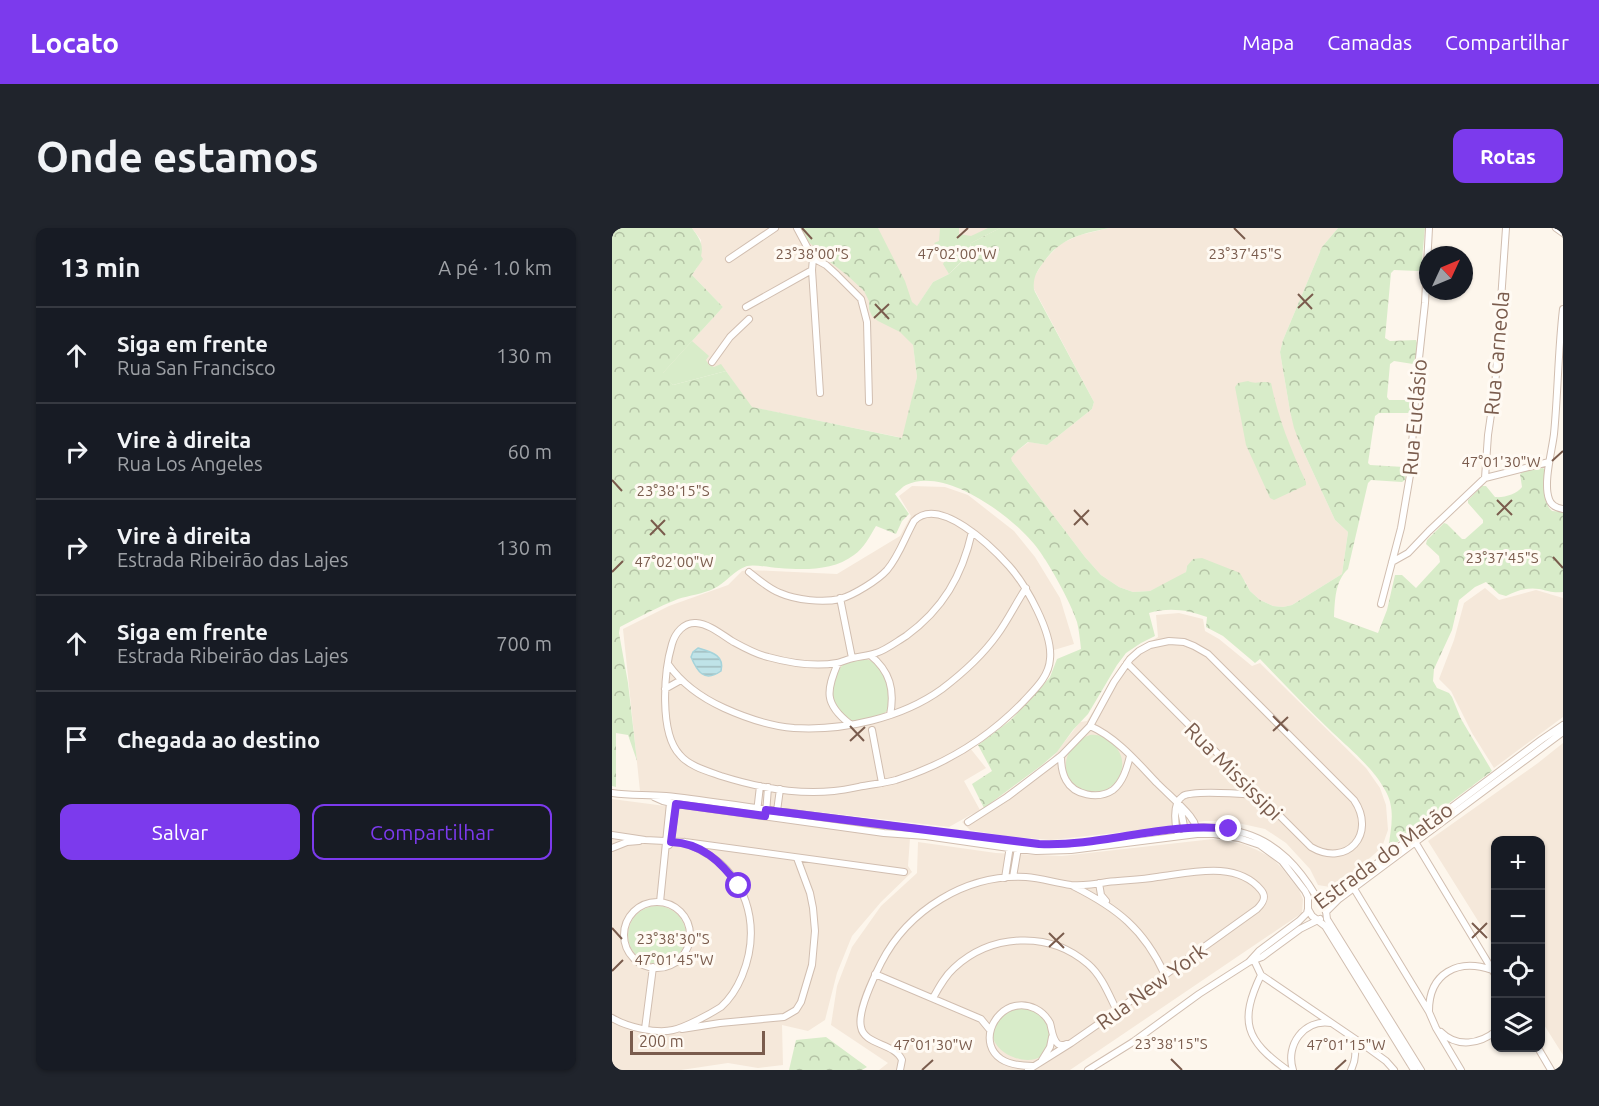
<!DOCTYPE html>
<html lang="pt">
<head>
<meta charset="utf-8">
<style>
	body { margin:0; font-family:Ubuntu,sans-serif; background:#20242c; color:#f1f3f6 }
	.controls { position:absolute; right:18px; bottom:18px; display:grid; overflow:hidden; border-radius:12px; box-shadow:0 2px 4px #0004 }
	.controls button { width:54px; height:54px; display:grid; place-items:center; padding:0; border:0; border-bottom:2px solid #363941; background:#171b24; color:#f1f3f6; font:30px sans-serif }
	.compass { position:absolute; left:807px; top:18px; width:54px; height:54px; border-radius:50%; background:#171b24; box-shadow:0 2px 4px #0004; rotate:46deg }
	.scale { position:absolute; left:18px; bottom:15px; width:135px; box-sizing:border-box; padding-left:6px; border:3px solid #7a5c4d; border-top:0; font-size:16px; line-height:21px; white-space:nowrap; color:#7a5c4d; -webkit-text-stroke:4px #fffaf3; paint-order:stroke }
	.stop { position:absolute; width:18px; height:18px; margin:-14px; border:4px solid #7c3aed; border-radius:50%; background:#fff }
	.stop.end { background:#7c3aed; border-color:#fff; box-shadow:0 2px 6px #0008 }
	.list { margin:0; padding:0; list-style:none }
	h2 { display:flex; justify-content:space-between; align-items:center; height:78px; margin:0; padding:0 24px; font-size:26px }
	h2 small { font-size:20px; font-weight:400; color:#9ea1a6 }
	.list li { display:grid; grid-template-columns:39px 1fr auto; gap:18px; align-items:center; box-sizing:border-box; height:96px; padding:0 24px; border-top:2px solid #363941 }
	.list b { display:block; font-size:22px; white-space:nowrap }
	.list p { margin:0; font-size:20px; white-space:nowrap; color:#9ea1a6 }
	.list em { font-size:20px; font-style:normal; color:#9ea1a6 }
	.actions { display:flex; gap:12px; padding:18px 24px }
	.actions a { flex:1; padding:14px 0; border:2px solid #7c3aed; border-radius:12px; text-align:center; font-size:21px; color:#7c3aed }
	.actions .main { background:#7c3aed; color:#fff }
	.icon { flex:none; width:33px; height:33px; fill:none; stroke:currentColor; stroke-width:2; stroke-linecap:round; stroke-linejoin:round }
	.map { position:relative; flex:none; width:951px; height:842px; overflow:hidden; border-radius:12px }
	header { display:flex; align-items:center; gap:36px; box-sizing:border-box; height:84px; padding:0 30px; background:#7c3aed; color:#fff }
	header strong { font-size:28px }
	nav { display:flex; gap:33px; margin-inline-start:auto; font-size:21px }
	.intro { display:flex; align-items:center; justify-content:space-between; box-sizing:border-box; height:144px; padding:0 36px }
	h1 { margin:0; font-size:42px }
	.button { padding:15px 27px; border-radius:12px; background:#7c3aed; color:#fff; font-size:21px; font-weight:700 }
	main { display:flex; gap:36px; padding:0 36px }
	aside { flex:1; background:#171b24; border-radius:12px; box-shadow:0 2px 4px #0004 }
	.map>svg:first-child { display:block }
</style>
</head>
<body>
<header>
<strong>Locato</strong>
<nav><a>Mapa</a><a>Camadas</a><a>Compartilhar</a></nav>
</header>
<div class="intro"><h1>Onde estamos</h1><a class="button">Rotas</a></div>
<main>
<aside>
<h2>13 min<small>A pé · 1.0 km</small></h2>
<ul class="list">
<li><svg class="icon" aria-label="ahead" viewBox="0 0 24 24"><path d="M12 20V5M6 11l6-6 6 6"/></svg><div><b>Siga em frente</b><p>Rua San Francisco</p></div><em>130 m</em></li>
<li><svg class="icon" aria-label="right" viewBox="0 0 24 24"><path d="M7 20v-9h11M14 6l5 5-5 5"/></svg><div><b>Vire à direita</b><p>Rua Los Angeles</p></div><em>60 m</em></li>
<li><svg class="icon" aria-label="right" viewBox="0 0 24 24"><path d="M7 20v-9h11M14 6l5 5-5 5"/></svg><div><b>Vire à direita</b><p>Estrada Ribeirão das Lajes</p></div><em>130 m</em></li>
<li><svg class="icon" aria-label="ahead" viewBox="0 0 24 24"><path d="M12 20V5M6 11l6-6 6 6"/></svg><div><b>Siga em frente</b><p>Estrada Ribeirão das Lajes</p></div><em>700 m</em></li>
<li><svg class="icon" aria-label="arrive" viewBox="0 0 24 24"><path d="M6 21V4h12l-3 4 3 4H6"/></svg><div><b>Chegada ao destino</b></div></li>
</ul>
<div class="actions"><a class="main">Salvar</a><a>Compartilhar</a></div>
</aside>
<div class="map">
<svg width="951" height="842" viewBox="0 0 951 842">
	<defs>
		<pattern id="forest-crowns" width="20" height="18" patternUnits="userSpaceOnUse" patternTransform="scale(1.5)"><rect width="20" height="18" fill="#d8ecc9"/><path d="M2 6a3 3 0 1 1 6 0M12 15a3 3 0 1 1 6 0" fill="none" stroke="#b4c2a5"/></pattern>
		<pattern id="water-rules" width="6" height="5" patternUnits="userSpaceOnUse" patternTransform="scale(1.5)"><rect width="6" height="5" fill="#bfe3e8"/><path d="M0 2.5h6" fill="none" stroke="#a0bbbe"/></pattern>
	</defs>
	<rect width="100%" height="100%" fill="#fdf6ec"/>
	<!-- residential -->
	<path fill="#f5e8da" d="M80,0H388L359,15L337,46L321,54L289,103L301,117L305,149L291,210L139,179L114,143L50,146L111,79L80,47L85,40L89,28V12Z
		M497,0H726L710,19L671,112L668,124L678,183L688,216L723,292L736,304L730,346L680,377L671,379L661,378L648,372L638,363L633,353L575,338L574,344L569,348L538,363L521,364L507,359L489,347L473,329L400,233L398,230L406,222L417,214L435,217L480,181L482,174L422,61L421,51L432,33L448,16L468,7Z
		M300,258L333,259L356,267L402,303L423,329L448,370L462,416L442,422L429,456L358,520L374,540L352,553L368,582L436,535L468,494L475,493L514,431L522,423L546,409L544,387L567,385L591,391L593,403L607,411L640,438L648,435L754,540L768,560L774,577L776,602L770,619L748,639L718,659L706,657L698,641L674,615L653,601L617,593H593L538,601L439,612L394,608L358,602L350,594L362,585L337,599L28,563L11,401L57,378L116,357L130,343L138,342L225,346L288,308L299,288L287,268Z
		M873,360L887,372L924,362L951,370V489L882,540L860,505L839,463L827,451L842,412L852,375Z
		M951,515V827L929,792L928,612H884L883,720L816,613L926,535Z
		M0,571L298,610L296,638L300,644L269,674L240,708L225,745L213,792L196,803L170,797L171,837L146,840L116,835L69,842H0Z
		M601,611L631,616L645,622L660,630L669,639L687,662L691,671L690,685L458,842H267L276,835L219,797L225,758L240,719L269,678L305,645L306,614L384,625L450,628Z"/>
	<!-- green -->
	<path fill="#d8ecc9" d="M328,0H347V6L359,8L376,0H388L359,15L357,26L337,46L331,36L336,27L327,21L322,15L327,13Z
		M80,113L97,128L94,132L97,137L102,139L109,136L114,143L61,157L50,146Z
		M250,431C267,430 276,453 277,467C278,472 277,477 276,482C267,491 251,492 239,493C220,483 217,467 224,448C226,444 228,439 232,436C236,433 244,432 250,431Z
		M478,507C486,506 493,509 499,514C529,539 493,581 464,558C444,542 456,514 478,507Z
		M16 707a29 29 0 1 1 58 0a29 29 0 1 1-58 0Z
		M401,779H418L435,792L439,812C436,817 434,824 430,828C409,842 364,816 387,791C391,787 397,783 401,779Z"/>
	<!-- forest -->
	<path fill="url(#forest-crowns)" d="M0,0H80C87,10 92,16 89,28L91,31L80,47L111,79L51,145L61,157L114,143L140,179L290,210L305,149L301,117L288,104L266,93L260,88L257,81V73L252,63L236,48L213,30L197,14L189,0H266L293,53L300,74L305,78L321,54L337,46L357,27L359,15L388,0H497C469,6 448,10 431,35C424,45 421,49 422,62L482,174L480,181L435,217L416,214L406,222L399,230L400,233L473,329L489,347L507,359L521,364L538,363L574,344L575,338L581,331L590,330L628,345L638,363L648,372L661,378L671,379L680,377L730,346L736,304L723,292L688,216L682,200L678,183L668,124L671,112L710,19L726,0H813L809,42L806,43L782,42L779,45L773,110L778,113L804,112L805,115L804,133L801,136L782,133L778,136L775,169L777,172H799L802,175L800,183L796,185H767L763,188L756,235L758,237L792,239L794,241L793,252L790,254L759,252L756,255L736,341C723,353 723,372 722,389L766,405L775,382L783,347H790L804,360L828,334L827,328L814,316L815,312L832,295L835,296L850,311H853L871,295V292L856,275V272L870,258H874L883,269C892,270 905,266 910,259L908,246L912,243L931,240L934,243C933,258 929,272 940,283L951,284V364C940,365 937,363 927,361C915,359 904,363 894,368L887,366L874,354L863,359L847,372L840,402L822,441L821,453L825,460L837,465L840,469L849,491L880,543L776,621C779,601 784,580 773,562C762,541 737,520 720,504C695,480 672,456 648,431L643,435L611,408L594,399L595,389C575,382 558,379 537,385L543,408L529,415L514,425L505,437L476,486L461,502L445,524L430,537L372,580L360,556L380,543L366,517L399,492L424,465L438,449L445,431L469,421C468,412 467,402 465,394C458,373 439,339 426,321C404,291 334,237 294,257C290,259 287,263 283,266L297,286L290,293L284,306L264,298C258,308 252,320 242,327C221,343 192,342 167,340C158,340 144,336 135,338C122,342 114,355 101,361C93,365 76,368 66,371C46,379 27,389 8,399L7,405L16,455L25,533L16,507L4,505V559L0,558Z
		M636,153C644,157 651,152 659,155C666,190 679,222 694,254V257L662,272L658,270L634,217L623,159L626,155Z
		M214,809L255,839L250,842H177L184,812Z"/>
	<!-- water -->
	<path fill="url(#water-rules)" stroke="#a5d3da" stroke-width="1.5" d="M86,420C99,424 113,427 109,443C92,455 85,443 79,429L81,424Z"/>
	<g fill="none" stroke-linecap="round" stroke-linejoin="round">
		<defs>
			<path id="minor" d="M185,0L201,30L214,37L225,47L249,71L255,94L257,174
				M944,0L951,5
				M201,30L200,42L208,165
				M117,31L163,0
				M134,79L200,42
				M951,81C946,123 946,165 942,206C940,223 931,255 937,271C939,278 945,280 951,281
				M100,134L118,109L137,91
				M873,250L876,207L883,159L894,0
				M780,334L796,325L817,303L873,250L937,234
				M137,344C147,352 157,361 168,365C184,372 211,375 228,371C242,367 266,352 275,342C287,328 293,309 302,293C327,267 380,319 397,338C414,357 441,405 438,431C437,449 422,462 411,474C376,510 332,537 284,552C273,555 262,556 251,558C241,560 232,562 222,563C185,567 144,559 109,548C95,543 77,538 68,527C47,505 52,443 60,416C63,405 72,394 84,395C97,396 109,406 120,413C131,419 143,426 156,429C178,435 203,439 225,435C230,434 236,431 241,430C249,428 257,428 264,425C274,422 284,414 294,408C331,381 350,348 360,304
				M228,370L240,430
				M769,376L789,300L798,247L804,158L813,75L817,0
				M258,427C278,443 283,462 278,487
				M226,435C214,463 212,476 238,496
				M56,436C70,456 90,470 112,480C134,490 158,498 182,500C232,503 290,490 330,461C351,445 370,428 385,407C396,392 404,375 414,360
				M53,461L69,452
				M478,498C504,509 526,535 545,555C556,566 568,576 578,588L582,594L585,603
				M260,502L270,555
				M449,528C449,536 450,545 454,552C462,567 486,572 501,562C511,554 515,540 518,528
				M0,565C18,568 36,566 54,568C84,571 114,576 144,580C195,587 246,594 297,600C341,605 384,615 428,617C463,618 505,610 540,605C571,600 604,595 635,606C666,616 687,640 704,668C710,678 714,677 715,691L809,842
				M42,569L51,573L64,576L272,605L314,608L397,620L424,623L459,622L585,606H602L627,610L648,617L670,633L693,663L696,669V681L700,688L713,698L802,842
				M568,578L573,603
				M165,583L168,561
				M145,584L148,558
				M154,586L156,559
				M356,594L395,569L449,528L478,498L502,454L518,431L527,423L538,417L557,413L572,414L582,418L596,426L742,572C765,606 735,640 699,619L515,435
				M565,604C563,594 560,575 571,568C581,562 632,566 645,567
				M0,607L33,612L73,614L292,644
				M802,612L884,748
				M57,617L59,614L64,574
				M0,620L15,614L27,613
				M401,649L406,620
				M393,650L398,618
				M487,655L489,667L494,673
				M461,658C505,680 532,701 553,747
				M741,659L817,784L824,800L849,842
				M706,673L723,667L929,512L951,497
				M48,674L58,575
				M12 707a33 33 0 1 1 66 0a33 33 0 1 1-66 0Z
				M714,684L727,671L951,504
				M641,730L649,747
				M637,734L650,729L688,701L708,691
				M263,746L369,791L378,802
				M321,770C327,759 333,748 342,740C379,706 437,702 476,736C490,748 497,767 505,783
				M817,783C817,745 846,730 880,742
				M0,790C15,799 44,806 61,802C74,799 98,786 109,779C119,770 125,760 130,748C146,709 141,666 109,636C98,626 85,620 73,614
				M33,801L41,739
				M70,801L108,795L172,789L184,782L189,774L200,737L203,703L201,680L198,665L185,630
				M829,804C845,820 868,816 884,803
				M926,820L939,842
				M430,832L438,819L440,809
				M421,838C411,838 398,837 389,831C367,816 380,783 403,778C417,775 431,782 438,795C440,801 440,811 446,816C450,818 451,817 455,816
				M288,842L290,832C283,815 252,817 249,799C245,783 262,749 269,735C296,682 354,646 414,649C429,650 444,655 459,657C471,658 484,656 495,654C512,652 529,652 545,649C578,645 624,632 649,662C655,669 651,675 645,681L553,747L505,783L459,815L416,842
				M476,842L521,814L587,766L637,734L647,723L687,693L695,685L696,681
				M675,842C633,812 627,793 649,747L752,817L774,833L782,842
				M681,842C673,817 692,791 719,795
				M739,842C744,832 745,820 739,810"/>
		</defs>
		<!-- minor casing -->
		<use href="#minor" stroke="#d1beb0" stroke-width="8"/>
		<!-- minor -->
		<use href="#minor" stroke="#fff" stroke-width="6"/>
	</g>
	<g fill="none" stroke-linecap="round" stroke-linejoin="round">
		<!-- route -->
		<path stroke="#7c3aed" stroke-width="8" d="M127,658C109,634 90,615 59,614L64,576L153,588L154,582L427,616C491,619 554,593 617,601"/>
	</g>
	<!-- ticks -->
	<path fill="none" stroke="#7a5c4d" stroke-width="2" d="M190,0L200,11M622,0L633,11M345,10L356,0M686,66L700,81M263,76L277,91M686,80L701,66M262,90L277,76M940,233L951,223M0,252L10,263M885,272L900,287M462,282L476,297M885,287L900,272M39,292L53,307M462,297L477,282M38,307L53,292M941,329L951,340M0,344L11,333M661,488L676,503M238,498L252,513M661,503L676,489M238,513L253,499M860,695L875,710M0,700L10,711M437,705L452,720M860,710L875,695M437,719L452,705M0,743L11,732M559,831L570,842M310,842L321,832M723,842L734,832"/>
	<g text-anchor="middle" dominant-baseline="central" stroke-width="6" stroke-linejoin="round" paint-order="stroke">
		<!-- street labels -->
		<g font-size="21" fill="#7a5c4d" stroke="#fffaf3">
			<text transform="translate(884 125) rotate(-85)">Rua Carneola</text>
			<text transform="translate(802 189) rotate(-85)">Rua Euclásio</text>
			<text transform="translate(622 543) rotate(45)">Rua Mississipi</text>
			<text transform="translate(771 627) rotate(-36)">Estrada do Matão</text>
			<text transform="translate(539 758) rotate(-36)">Rua New York</text>
		</g>
	</g>
	<g font-size="15" text-anchor="middle" fill="#7a5c4d" stroke="#fffaf3" stroke-width="6" stroke-linejoin="round" paint-order="stroke">
		<text x="345" y="31">47°02'00"W</text>
		<text x="200" y="31">23°38'00"S</text>
		<text x="633" y="31">23°37'45"S</text>
		<text x="889" y="239">47°01'30"W</text>
		<text x="61" y="268">23°38'15"S</text>
		<text x="890" y="335">23°37'45"S</text>
		<text x="62" y="339">47°02'00"W</text>
		<text x="61" y="716">23°38'30"S</text>
		<text x="62" y="737">47°01'45"W</text>
		<text x="559" y="821">23°38'15"S</text>
		<text x="321" y="822">47°01'30"W</text>
		<text x="734" y="822">47°01'15"W</text>
	</g>
</svg>
<div class="controls">
<button>+</button>
<button>−</button>
<button><svg class="icon" aria-label="locate" viewBox="0 0 24 24"><circle cx="12" cy="12" r="6"/><path d="M12 2v4M12 18v4M2 12h4M18 12h4"/></svg></button>
<button><svg class="icon" aria-label="layers" viewBox="0 0 24 24"><path d="M12 4l9 5-9 5-9-5zM3 14l9 5 9-5"/></svg></button>
</div>
<svg class="compass" viewBox="-18 -18 36 36"><path d="M0-13l5 13h-10z" fill="#e53935"/><path d="M0 13l5-13h-10z" fill="#9ea1a6"/></svg>
<div class="scale">200 m</div>
<div class="stop" style="left:127px;top:658px"></div>
<div class="stop end" style="left:617px;top:601px"></div>
</div>
</main>
</body>
</html>
